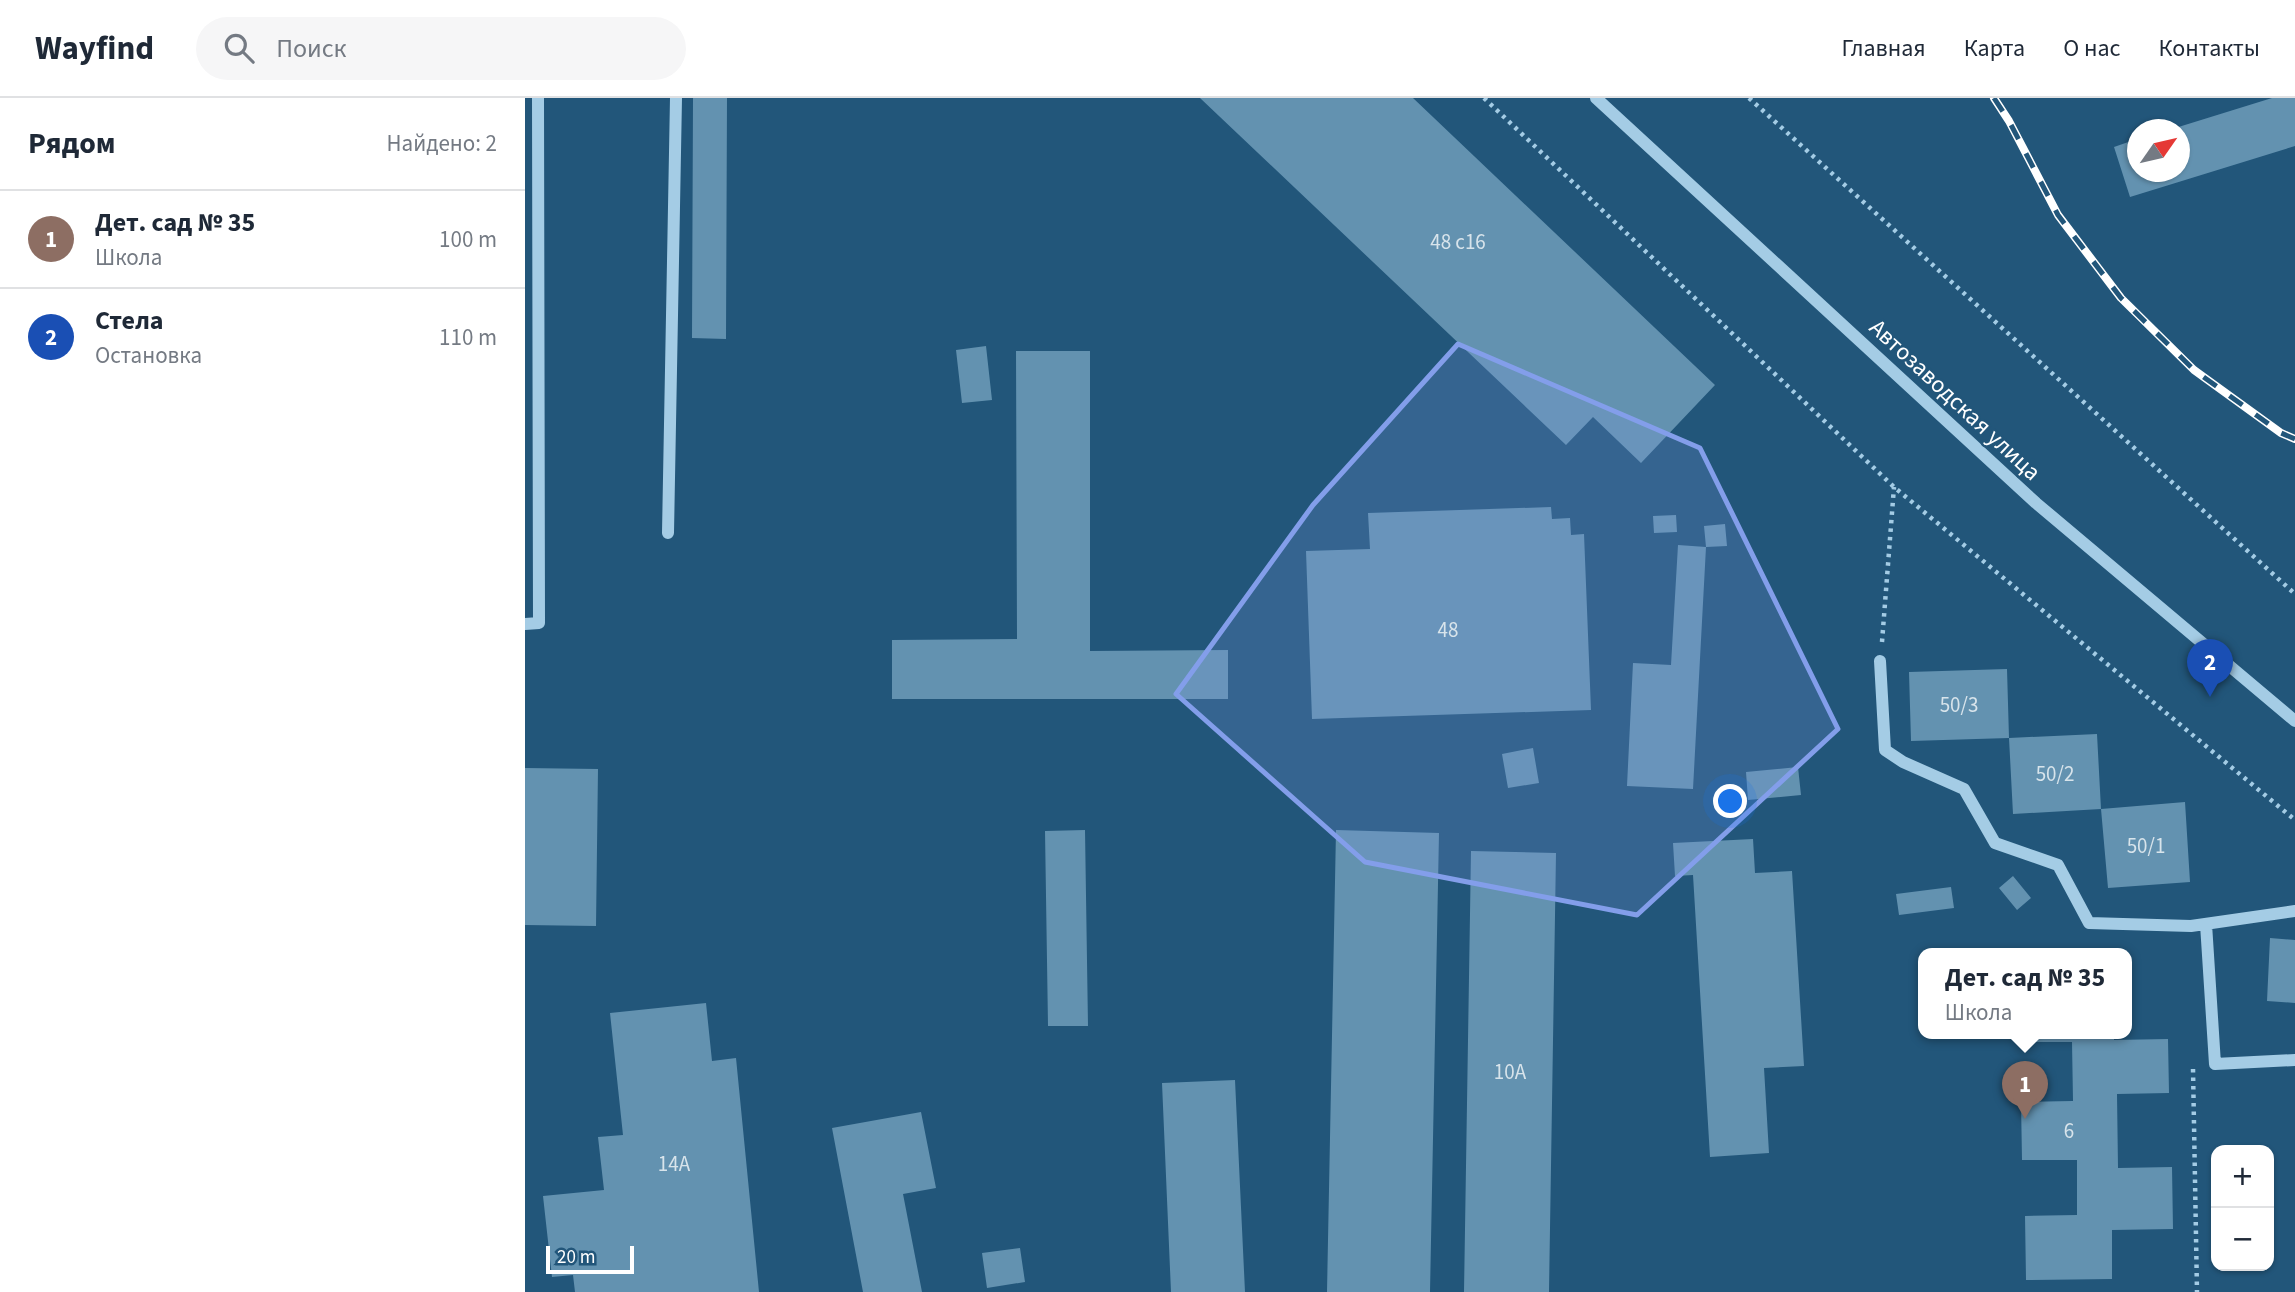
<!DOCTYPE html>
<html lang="ru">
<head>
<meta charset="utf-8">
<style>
	body { margin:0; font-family:"Source Sans 3",sans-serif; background:#f6f6f7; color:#1f2937 }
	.controls { position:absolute; right:21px; bottom:21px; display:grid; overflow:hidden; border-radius:14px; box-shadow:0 2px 5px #0004 }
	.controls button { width:63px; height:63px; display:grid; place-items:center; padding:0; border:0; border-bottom:2px solid #e0e1e3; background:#fff; color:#1f2937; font:35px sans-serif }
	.compass { position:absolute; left:1602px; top:21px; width:63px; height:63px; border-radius:50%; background:#fff; box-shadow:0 2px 5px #0004; rotate:56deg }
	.scale { position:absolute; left:21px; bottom:18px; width:88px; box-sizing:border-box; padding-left:7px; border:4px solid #fff; border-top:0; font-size:19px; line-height:24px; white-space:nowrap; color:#fff; -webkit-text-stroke:5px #22567a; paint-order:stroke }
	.you { position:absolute; left:1206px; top:704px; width:24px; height:24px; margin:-18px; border:5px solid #fff; border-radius:50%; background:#1a73e8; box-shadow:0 0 0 10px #1a73e833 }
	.badge { display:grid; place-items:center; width:46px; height:46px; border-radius:50%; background:#1a73e8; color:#fff; font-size:23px; font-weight:700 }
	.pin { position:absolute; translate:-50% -58px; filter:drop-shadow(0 2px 4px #0008) }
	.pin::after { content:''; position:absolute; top:37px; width:24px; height:21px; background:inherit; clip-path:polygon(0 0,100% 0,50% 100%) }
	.popup { position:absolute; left:1393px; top:850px; width:214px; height:91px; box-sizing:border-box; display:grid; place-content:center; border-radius:14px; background:#fff; filter:drop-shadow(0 2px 5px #0005); font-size:23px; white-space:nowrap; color:#747a83 }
	.popup b { font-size:26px; color:#1f2937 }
	.popup::after { content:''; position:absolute; left:50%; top:100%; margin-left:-14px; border:14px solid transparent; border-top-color:#fff }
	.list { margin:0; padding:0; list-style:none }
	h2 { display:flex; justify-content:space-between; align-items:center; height:91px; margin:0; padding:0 28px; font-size:30px }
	h2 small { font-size:23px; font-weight:400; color:#747a83 }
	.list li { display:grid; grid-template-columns:46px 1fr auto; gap:21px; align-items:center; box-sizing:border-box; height:98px; padding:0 28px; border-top:2px solid #e0e1e3 }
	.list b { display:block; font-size:26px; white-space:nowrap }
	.list p { margin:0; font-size:23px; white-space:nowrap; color:#747a83 }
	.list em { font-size:23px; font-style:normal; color:#747a83 }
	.icon { flex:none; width:38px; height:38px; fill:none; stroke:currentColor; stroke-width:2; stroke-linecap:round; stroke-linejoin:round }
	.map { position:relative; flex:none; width:1770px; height:1194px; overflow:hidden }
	header { display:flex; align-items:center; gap:42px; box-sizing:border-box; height:98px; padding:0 35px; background:#fff; border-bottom:2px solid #e0e1e3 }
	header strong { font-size:33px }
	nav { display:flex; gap:38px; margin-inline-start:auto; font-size:24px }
	.search { width:490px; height:63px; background:#f6f6f7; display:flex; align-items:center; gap:18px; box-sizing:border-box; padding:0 24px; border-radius:38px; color:#747a83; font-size:26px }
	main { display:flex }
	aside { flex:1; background:#fff }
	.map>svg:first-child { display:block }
</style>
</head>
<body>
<header>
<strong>Wayfind</strong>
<div class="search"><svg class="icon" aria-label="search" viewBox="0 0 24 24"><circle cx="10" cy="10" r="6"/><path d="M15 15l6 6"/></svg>Поиск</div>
<nav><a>Главная</a><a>Карта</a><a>О нас</a><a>Контакты</a></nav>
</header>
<main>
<aside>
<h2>Рядом<small>Найдено: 2</small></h2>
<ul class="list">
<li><span class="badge" style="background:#8d6e63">1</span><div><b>Дет. сад № 35</b><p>Школа</p></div><em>100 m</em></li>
<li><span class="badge" style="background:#1a4fb4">2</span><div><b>Стела</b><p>Остановка</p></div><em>110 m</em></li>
</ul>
</aside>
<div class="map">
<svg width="1770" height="1194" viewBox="0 0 1770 1194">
	<rect width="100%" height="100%" fill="#22567a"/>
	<!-- building -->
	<path fill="#6392b0" d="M168,0H202L201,241L167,240Z
		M675,0H888L1190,287L1116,365L1068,319L1041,347Z
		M1747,0H1770V48L1605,99L1589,49L1612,41V74H1654V32L1647,31Z
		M461,248L467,302L437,305L431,252Z
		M491,253H565V553L703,552V601H367V542L492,541Z
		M1026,409L1027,421L1045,420L1046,437L1059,436L1066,612L787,621L781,453L845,451L843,415Z
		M1151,417L1152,434L1129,435L1128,418Z
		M1200,426L1202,448L1181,449L1179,428Z
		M1153,447L1181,449L1168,691L1102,688L1108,565L1146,567Z
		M1482,571L1484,640L1386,643L1384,574Z
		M1572,636L1576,711L1488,716L1484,640Z
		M1008,650L1014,685L983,690L977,656Z
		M1273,669L1276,697L1223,702L1221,674Z
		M0,670L73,671L71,828L0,827Z
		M1660,704L1665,784L1583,790L1576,711Z
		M560,732L563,928H523L520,733Z
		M811,732L914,735L905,1194H802Z
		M1228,741L1230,775L1267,773L1279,968L1239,970L1244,1055L1185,1059L1168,777L1150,778L1148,745Z
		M946,753L1031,755L1024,1194H939Z
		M1488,778L1506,800L1492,812L1474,790Z
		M1426,789L1429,810L1374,817L1371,796Z
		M1745,840L1770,842V905L1742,903Z
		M181,905L187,963L211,960L234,1194H50L48,1177L27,1179L18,1098L79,1092L73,1039L98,1037L85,915Z
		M1493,935H1589V942L1643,941L1644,995L1592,996L1593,1070L1647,1069L1648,1131L1587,1132V1181L1501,1182L1500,1118L1552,1117V1062H1497L1496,1004L1548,1003L1547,944H1493Z
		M710,982L720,1194H646L637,985Z
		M396,1014L411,1090L378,1096L397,1194H338L307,1030Z
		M495,1150L500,1184L462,1190L457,1155Z"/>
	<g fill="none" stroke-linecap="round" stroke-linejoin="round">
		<!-- path -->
		<path stroke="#a4cce5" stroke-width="4.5" stroke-dasharray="3.5 5" stroke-linecap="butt" d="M959,0L1369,389L1770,722
			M1224,0L1770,496
			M1357,544L1369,389
			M1668,971L1672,1194"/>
		<!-- minor -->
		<path stroke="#a4cce5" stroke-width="12" d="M1071,0L1511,405L1770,623
			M143,435L151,0
			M0,526L14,525L13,0
			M1355,563L1360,652L1378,664L1439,691L1470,745L1533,767L1564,825L1666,828L1770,813
			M1681,826L1690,966L1770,962"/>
		<defs>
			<path id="rail" d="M1469,0L1484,23L1533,117L1596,200L1669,272L1756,335L1770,341"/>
		</defs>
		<!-- rail casing -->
		<use href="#rail" stroke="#fff" stroke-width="8"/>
		<!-- rail -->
		<use href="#rail" stroke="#22567a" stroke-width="5" stroke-dasharray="16" stroke-linecap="butt"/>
	</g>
	<!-- marked area -->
	<path fill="#839eea" fill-opacity="0.2" stroke="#839eea" stroke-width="5" stroke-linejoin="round" d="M933,246L1175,350L1313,631L1112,817L840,764L651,596L788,407Z"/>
	<g text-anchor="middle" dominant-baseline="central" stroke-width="5" stroke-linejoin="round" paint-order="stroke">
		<!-- number labels -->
		<g font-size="21" fill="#d8e4eb">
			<text x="933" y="144">48 с16</text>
			<text x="923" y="532">48</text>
			<text x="1434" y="607">50/3</text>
			<text x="1530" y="676">50/2</text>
			<text x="1621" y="748">50/1</text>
			<text x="985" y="974">10А</text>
			<text x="1544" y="1033">6</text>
			<text x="149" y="1066">14А</text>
		</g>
		<!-- street labels -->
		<g font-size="24" fill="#fff" stroke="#22567a">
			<text transform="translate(1430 302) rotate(43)">Автозаводская улица</text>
		</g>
	</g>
</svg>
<div class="controls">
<button>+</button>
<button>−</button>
</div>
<svg class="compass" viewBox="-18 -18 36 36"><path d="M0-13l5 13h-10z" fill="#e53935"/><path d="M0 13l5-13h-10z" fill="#747a83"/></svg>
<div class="scale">20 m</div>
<div class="you"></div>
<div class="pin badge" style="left:1500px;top:1021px;background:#8d6e63">1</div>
<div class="popup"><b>Дет. сад № 35</b>Школа</div>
<div class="pin badge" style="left:1685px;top:599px;background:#1a4fb4">2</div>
</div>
</main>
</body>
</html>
